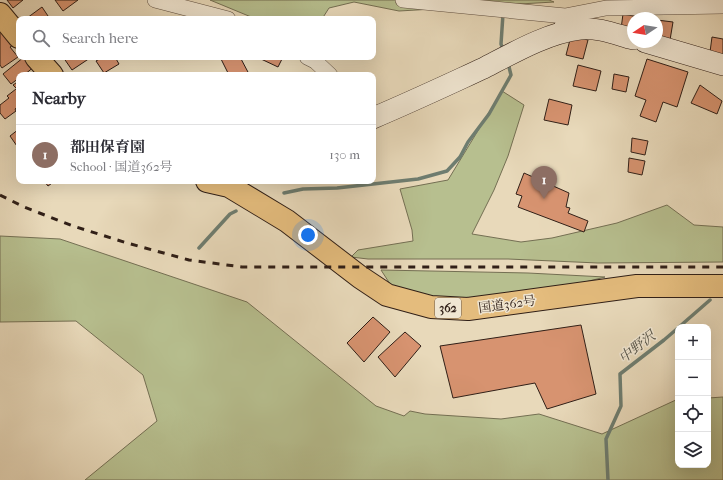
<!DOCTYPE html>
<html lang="en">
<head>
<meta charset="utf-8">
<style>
	body { margin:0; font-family:"IM FELL French Canon","Noto Serif JP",serif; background:#f7f7f7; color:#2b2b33 }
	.controls { position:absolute; right:12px; bottom:12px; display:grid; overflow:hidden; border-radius:8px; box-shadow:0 4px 16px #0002 }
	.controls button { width:36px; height:36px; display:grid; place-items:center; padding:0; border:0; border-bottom:1px solid #e1e1e2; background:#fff; color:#2b2b33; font:20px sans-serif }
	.compass { position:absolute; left:627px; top:12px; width:36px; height:36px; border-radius:50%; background:#fff; box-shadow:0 4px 16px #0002; rotate:258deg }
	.you { position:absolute; left:308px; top:235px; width:14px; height:14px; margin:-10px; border:3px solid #fff; border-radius:50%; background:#1a73e8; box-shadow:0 0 0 6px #1a73e833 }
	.badge { display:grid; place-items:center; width:26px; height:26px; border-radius:50%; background:#7c3aed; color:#fff; font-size:13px; font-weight:700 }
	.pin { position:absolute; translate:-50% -33px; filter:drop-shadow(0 1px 2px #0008) }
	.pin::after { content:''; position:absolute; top:21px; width:14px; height:12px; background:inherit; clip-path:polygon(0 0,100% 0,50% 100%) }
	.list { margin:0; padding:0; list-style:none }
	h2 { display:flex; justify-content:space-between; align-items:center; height:52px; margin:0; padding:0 16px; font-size:17px }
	h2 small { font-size:13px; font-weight:400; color:#7c7c81 }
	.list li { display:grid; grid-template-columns:26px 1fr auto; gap:12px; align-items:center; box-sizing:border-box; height:60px; padding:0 16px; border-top:1px solid #e1e1e2 }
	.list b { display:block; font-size:15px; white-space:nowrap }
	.list p { margin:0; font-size:13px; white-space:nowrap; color:#7c7c81 }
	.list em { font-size:13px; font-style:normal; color:#7c7c81 }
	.icon { flex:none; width:22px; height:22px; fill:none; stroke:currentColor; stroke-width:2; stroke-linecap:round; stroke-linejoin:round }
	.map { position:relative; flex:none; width:723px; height:480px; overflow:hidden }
	.search { position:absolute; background:#fff; box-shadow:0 4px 16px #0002; left:16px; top:16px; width:360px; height:44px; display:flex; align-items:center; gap:10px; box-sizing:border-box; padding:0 14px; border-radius:8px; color:#7c7c81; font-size:15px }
	.panel { position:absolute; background:#fff; box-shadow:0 4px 16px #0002; left:16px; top:72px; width:360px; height:112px; border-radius:8px }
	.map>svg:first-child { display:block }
</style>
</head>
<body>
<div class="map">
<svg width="723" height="480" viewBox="0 0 723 480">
	<rect width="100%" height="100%" fill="#e8d9ba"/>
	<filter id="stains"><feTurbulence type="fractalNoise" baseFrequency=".005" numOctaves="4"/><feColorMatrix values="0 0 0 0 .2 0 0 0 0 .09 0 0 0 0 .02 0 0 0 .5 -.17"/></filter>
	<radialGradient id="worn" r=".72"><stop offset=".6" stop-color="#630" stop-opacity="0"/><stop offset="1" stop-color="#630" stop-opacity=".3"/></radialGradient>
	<!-- green -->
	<path fill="#b7bf8f" stroke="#746f53" d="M210,0H549L554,2L399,11L354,2L329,8L322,19H256Z
		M502,91L524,105L508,156L494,190L472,234L521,242L552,238L617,223L667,205L694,225L723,227V262L598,263L508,259H368L351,257L358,250L413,241L412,230L400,189L448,180Z
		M0,236L60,239L247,302L376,406L404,416L410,411L425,414L501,419L539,414L602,434L678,399V465H708V398L723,397V480H85L157,421L143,375L76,321L0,322Z
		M381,270L528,273L605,277L553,290L447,303L392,287Z"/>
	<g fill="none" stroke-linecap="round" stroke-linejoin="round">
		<!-- stream -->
		<path stroke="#6e7d70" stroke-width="3.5" d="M503,50L501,44L503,14
			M284,193L303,189L337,188L418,179L447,171L460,157L468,142L489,114L511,75L508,63
			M199,248L230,214L236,211
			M679,327L710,300
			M608,480L606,439L621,406L620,374L664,340L678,328"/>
	</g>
	<!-- building -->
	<path fill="#d79370" stroke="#301f17" d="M7,0H23L13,8Z
		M55,0H78L63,11Z
		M42,7L50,19H28L27,18Z
		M623,14L638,17L633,18V32L621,29Z
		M657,20L673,22L670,40L657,38Z
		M0,31L13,45L10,47L18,57L2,68L0,65Z
		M571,36L588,40L583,59L566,55Z
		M712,37L723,39V55L710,52Z
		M24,57H28L35,66L24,75H19V78L11,84L3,74Z
		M63,57H89L90,58L72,70Z
		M103,57H115L119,64L104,73L96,61Z
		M220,57H240L249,74L246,75H229Z
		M263,57H283L278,67L261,59Z
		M647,59L688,72L677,107L663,102L656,122L640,116L646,100L635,96Z
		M578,65L601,71L596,91L573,86Z
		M614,74L629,77L626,92L612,89Z
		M19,81V91L13,85Z
		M700,85L722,101L717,114L691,103Z
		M16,89L19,93V106L15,109L16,111L5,119L0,113V105L9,98L7,96Z
		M549,99L572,105L568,125L544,120Z
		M19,129V149L10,136Z
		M632,138L648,141L645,155L631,152Z
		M629,158L645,161L642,175L628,172Z
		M524,173L569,193L566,207L570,208L568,213L588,221L584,232L518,207L522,196L516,194Z
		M44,181H55L48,186Z
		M373,317L390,332L364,362L347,343Z
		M581,325L596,394L547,409L535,383L453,398L440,346Z
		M405,332L421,346L395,377L378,357Z"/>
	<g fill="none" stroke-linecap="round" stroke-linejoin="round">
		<defs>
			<path id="street" d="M155,0L228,19
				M403,0L565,16
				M560,33L565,16L606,8L723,6
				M307,57L315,61L330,75"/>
			<path id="secondary" d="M645,42L723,65
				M373,118C411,102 447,85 484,68C513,53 547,33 580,29C598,27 615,34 633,39"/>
			<path id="highway" d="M0,14L19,37
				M36,57L52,75
				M207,181L229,186L287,221L360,277L387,295L431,307L468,309L637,286H723"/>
		</defs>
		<!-- street casing -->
		<use href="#street" stroke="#5e4e40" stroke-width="16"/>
		<!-- secondary casing -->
		<use href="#secondary" stroke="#301f17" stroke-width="22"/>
		<!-- highway casing -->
		<use href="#highway" stroke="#301f17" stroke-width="24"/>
		<!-- street -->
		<use href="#street" stroke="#f0e6d2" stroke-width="15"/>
		<!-- secondary -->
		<use href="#secondary" stroke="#f0e6d2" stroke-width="21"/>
		<!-- highway -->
		<use href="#highway" stroke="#e4bc7d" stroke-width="22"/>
		<!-- rail -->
		<path stroke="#301f17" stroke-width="3" stroke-dasharray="7 7" stroke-linecap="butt" d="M0,195L24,207L73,226L127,243L189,260L242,267H723"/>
	</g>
	<g text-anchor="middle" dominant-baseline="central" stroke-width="3" stroke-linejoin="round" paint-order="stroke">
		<!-- shield labels -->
		<rect fill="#f0e6d2" stroke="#6a5b4f" stroke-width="1" x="435" y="298" width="26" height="20" rx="3"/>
		<g font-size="12" font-weight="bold" fill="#301f17">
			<text x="448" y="308">362</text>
		</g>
		<!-- street labels -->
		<g font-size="13" fill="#301f17" stroke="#f0e6d2">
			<text transform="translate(507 304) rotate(-8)">国道362号</text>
		</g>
		<!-- water labels -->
		<g font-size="14" font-style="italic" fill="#4f4e43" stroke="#f0e6d2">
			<text transform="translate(637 347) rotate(-38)">中野沢</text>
		</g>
	</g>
	<rect width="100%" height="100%" filter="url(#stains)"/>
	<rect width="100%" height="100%" fill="url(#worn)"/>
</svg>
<div class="controls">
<button>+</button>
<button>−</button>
<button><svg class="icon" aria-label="locate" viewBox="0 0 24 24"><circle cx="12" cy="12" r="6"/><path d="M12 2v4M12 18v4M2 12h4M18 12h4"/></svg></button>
<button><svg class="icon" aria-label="layers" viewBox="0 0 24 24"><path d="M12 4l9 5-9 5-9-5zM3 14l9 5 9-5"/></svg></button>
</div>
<svg class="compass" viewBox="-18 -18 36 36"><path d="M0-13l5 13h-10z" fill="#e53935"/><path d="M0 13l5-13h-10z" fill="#7c7c81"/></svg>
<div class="you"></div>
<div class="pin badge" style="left:544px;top:199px;background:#8d6e63">1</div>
<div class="search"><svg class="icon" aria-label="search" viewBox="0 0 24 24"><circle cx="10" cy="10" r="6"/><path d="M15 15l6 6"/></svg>Search here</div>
<section class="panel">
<h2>Nearby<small></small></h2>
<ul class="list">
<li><span class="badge" style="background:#8d6e63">1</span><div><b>都田保育園</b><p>School · 国道362号</p></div><em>130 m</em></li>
</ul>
</section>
</div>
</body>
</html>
